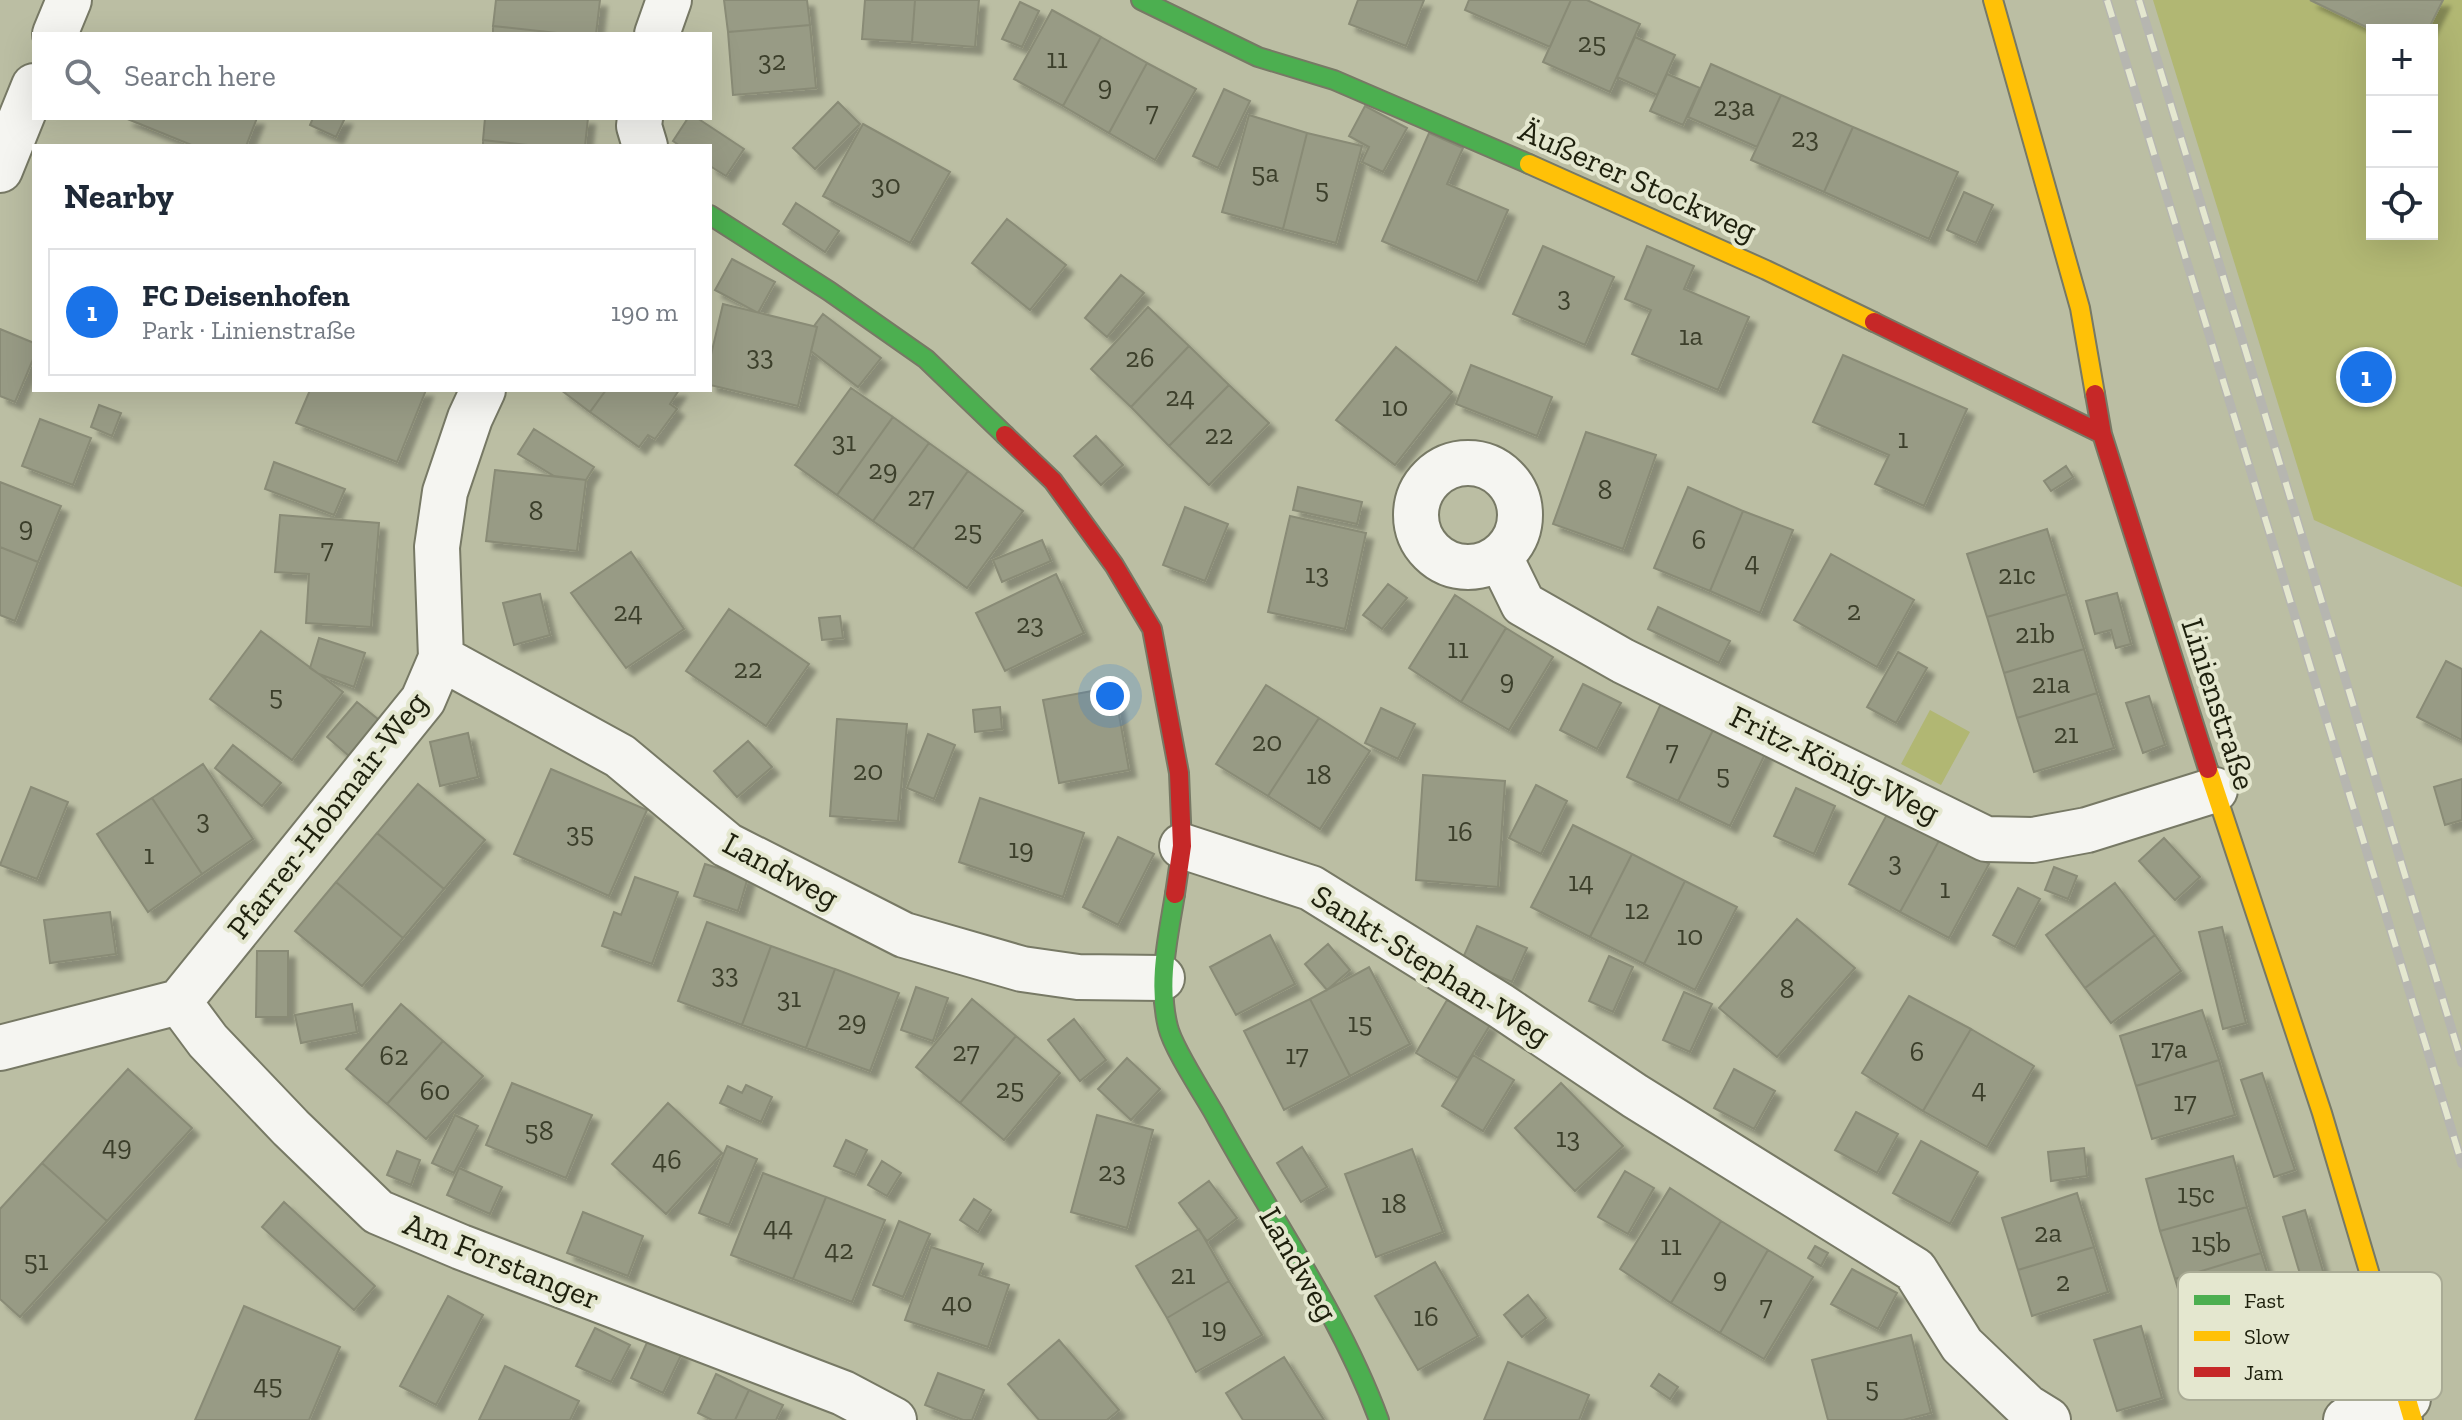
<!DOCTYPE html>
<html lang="en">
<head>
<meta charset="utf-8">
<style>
	body { margin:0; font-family:"Zilla Slab",serif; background:#f6f6f7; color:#1f2937 }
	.controls { position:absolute; right:24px; top:24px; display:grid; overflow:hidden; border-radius:0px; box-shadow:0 8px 32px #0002 }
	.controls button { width:72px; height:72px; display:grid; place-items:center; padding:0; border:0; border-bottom:2px solid #e0e1e3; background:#fff; color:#1f2937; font:40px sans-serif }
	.you { position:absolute; left:1110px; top:696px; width:28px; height:28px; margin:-20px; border:6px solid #fff; border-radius:50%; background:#1a73e8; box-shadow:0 0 0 12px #1a73e833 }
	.badge { display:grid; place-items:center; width:52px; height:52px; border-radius:50%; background:#1a73e8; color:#fff; font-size:26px; font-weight:700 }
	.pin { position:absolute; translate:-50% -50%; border:4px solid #fff; box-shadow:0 2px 8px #0006 }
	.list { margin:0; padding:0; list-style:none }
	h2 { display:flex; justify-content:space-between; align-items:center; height:104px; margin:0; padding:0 32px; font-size:34px }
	h2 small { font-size:26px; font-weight:400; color:#747a83 }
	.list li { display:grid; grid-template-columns:52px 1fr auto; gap:24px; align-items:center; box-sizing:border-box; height:128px; margin:0 16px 16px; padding:0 16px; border:2px solid #e0e1e3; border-radius:0px }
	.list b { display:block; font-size:30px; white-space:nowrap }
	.list p { margin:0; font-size:26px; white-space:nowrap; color:#747a83 }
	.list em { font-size:26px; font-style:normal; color:#747a83 }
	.icon { flex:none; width:44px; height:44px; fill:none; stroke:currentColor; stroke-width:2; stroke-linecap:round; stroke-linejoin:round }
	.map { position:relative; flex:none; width:2462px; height:1420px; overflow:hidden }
	.search { position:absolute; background:#fff; box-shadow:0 8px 32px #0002; left:32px; top:32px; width:680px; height:88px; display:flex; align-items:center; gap:20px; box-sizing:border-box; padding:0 28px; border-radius:0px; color:#747a83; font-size:30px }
	.panel { position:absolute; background:#fff; box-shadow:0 8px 32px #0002; left:32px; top:144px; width:680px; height:248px; border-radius:0px }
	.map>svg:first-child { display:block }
</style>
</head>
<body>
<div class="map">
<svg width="2462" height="1420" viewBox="0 0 2462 1420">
	<defs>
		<filter id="shadow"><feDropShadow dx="7" dy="7" stdDeviation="2" flood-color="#0004"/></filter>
	</defs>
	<rect width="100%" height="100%" fill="#bbbea3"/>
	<!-- green -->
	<path fill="#b1b773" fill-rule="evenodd" d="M2153,0H2462V587L2314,520ZM2372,30H2432V234H2372Z
		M1930,710L1970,732L1941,785L1901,764Z"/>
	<!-- building -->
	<path fill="#989b85" stroke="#898b76" stroke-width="2" filter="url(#shadow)" d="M496,0H600L596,34H566L493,26Z
		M724,0H807L810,25L728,32Z
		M865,0H915L912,42L862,39Z
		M915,0H979L975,47L912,42Z
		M1358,0H1424L1406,46L1349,24Z
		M1469,0H1571L1550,47L1465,10Z
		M1571,0H1587L1640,24L1610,92L1543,62Z
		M2310,0H2443L2428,30H2372Z
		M1020,2L1039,11L1022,47L1002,39Z
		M1052,10L1101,37L1063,106L1014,79Z
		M810,25L816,88L733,95L728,32Z
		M493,26L566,34H493Z
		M1101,37L1147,63L1109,133L1063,106Z
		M1635,37L1675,55L1657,95L1617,77Z
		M1147,63L1196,89L1155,160L1109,133Z
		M1711,64L1781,95L1757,147L1688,117Z
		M1667,74L1700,88L1683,125L1650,111Z
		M1224,89L1250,101L1218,168L1193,156Z
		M1781,95L1853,127L1824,192L1751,160Z
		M838,102L860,124L815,169L793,148Z
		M1365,106L1407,128L1383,172L1362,162L1369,147L1349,136Z
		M1249,115L1307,133L1283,229L1222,212Z
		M125,118H257L246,146H194Z
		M313,118H345L336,137L310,125Z
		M485,118H588L585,146H537L483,140Z
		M688,118H697L744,149L726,176L710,166V146H680L673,141Z
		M863,124L950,172L910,243L823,196Z
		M1853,127L1958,172L1929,239L1824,192Z
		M1307,133L1362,146L1336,243L1283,229Z
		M1429,133L1463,148L1447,184L1508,210L1477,282L1382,241Z
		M483,140L537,146H483Z
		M1964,192L1993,205L1976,243L1947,230Z
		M796,203L839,231L825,252L783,224Z
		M1007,219L1066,265L1030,310L972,263Z
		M1543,246L1614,277L1585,345L1513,314Z
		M1647,246L1694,266L1684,289L1749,317L1718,390L1632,354L1651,310L1625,299Z
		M732,259L775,282L758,313L715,290Z
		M1121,275L1144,293L1107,337L1085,318Z
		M723,304L817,327L798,406L710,385V359Z
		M1148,307L1189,346L1131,407L1091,369Z
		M823,314L881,358L858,387L811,351L817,327L814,326Z
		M0,329L34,343V357L15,402L0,396Z
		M1189,346L1229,385L1169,446L1131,407Z
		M1396,347L1452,392L1395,465L1336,420Z
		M1843,355L1967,409L1924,506L1875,484L1889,455L1813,422Z
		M1471,365L1552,397L1537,436L1456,404Z
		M1229,385L1269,423L1209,485L1169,446Z
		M851,388L893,417L837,495L795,465Z
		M310,390H426L397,462L296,423Z
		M561,390H606L590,412Z
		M606,390H679L670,404L677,409L655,439L648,435L639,447L590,412Z
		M99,405L121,413L112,436L91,427Z
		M893,417L929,443L873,521L837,495Z
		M40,419L91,438L73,485L22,466Z
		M534,429L594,467L586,480L554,476L518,454Z
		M1586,432L1656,455L1623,549L1553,524Z
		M1096,436L1123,465L1101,485L1074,456Z
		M929,443L968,471L913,549L873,521Z
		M274,462L345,489L334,515L265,489Z
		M2066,466L2073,477L2051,491L2044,481Z
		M495,470L586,480L577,551L486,541Z
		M968,471L1023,511L967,588L913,549Z
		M0,482L61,506L38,562L0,547Z
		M1298,487L1362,502L1357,524L1293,510Z
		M1688,487L1743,511L1710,591L1654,568Z
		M1185,507L1228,524L1205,581L1163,565Z
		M1743,511L1793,530L1760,613L1710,591Z
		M280,515L379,523L371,627L306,623L309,574L275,572Z
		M1290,516L1366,533L1345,629L1268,612Z
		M2047,529L2067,594L1987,617L1967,554Z
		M1042,540L1051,561L1002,582L993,560Z
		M0,547L38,562L15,621L0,615Z
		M631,552L684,629L626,668L571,593Z
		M1831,554L1914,600L1877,667L1794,620Z
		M1056,574L1084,633L1005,671L976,613Z
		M1388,584L1407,598L1382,629L1363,615Z
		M2117,593L2131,644L2116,648L2111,630L2095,634L2086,601Z
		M540,594L550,635L514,645L503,603Z
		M2067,594L2084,649L2004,673L1987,617Z
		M1455,595L1506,628L1461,702L1409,668Z
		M1658,607L1730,641L1719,663L1648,629Z
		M729,609L809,664L766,726L686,671Z
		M840,616L843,638L822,640L819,618Z
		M1506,628L1553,657L1509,730L1461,702Z
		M261,631L343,692L292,760L210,699Z
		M319,638L365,653L354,687L319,674L310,668Z
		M2084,649L2097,693L2017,718L2004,673Z
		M1898,652L1927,668L1896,723L1867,707Z
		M2446,661L2462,669V740L2417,717Z
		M1583,684L1621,703L1597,749L1560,730Z
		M1266,685L1319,718L1268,796L1216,764Z
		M1114,687L1129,770L1059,783L1043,700Z
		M2097,693L2114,748L2034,772L2017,718Z
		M2149,696L2165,745L2143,753L2126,703Z
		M1664,697L1717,722L1678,801L1627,777Z
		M357,702L379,720L349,756L327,737Z
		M1000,707L1002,729L975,732L973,710Z
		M1381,708L1415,724L1398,759L1365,743Z
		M1319,718L1370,751L1320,829L1268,796Z
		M837,719L907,724L898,821L830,816Z
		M1717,722L1768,748L1730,826L1678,801Z
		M468,733L478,777L440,786L430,742Z
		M928,734L955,745L934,799L907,788Z
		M748,741L772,767L737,797L714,771Z
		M233,745L281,783L262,806L215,768Z
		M203,764L253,839L202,874L152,798Z
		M551,769L647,810L609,896L514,854Z
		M1423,775L1505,781L1498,887L1416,880Z
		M2462,779V820L2445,825L2434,787Z
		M418,784L485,840L444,889L377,833Z
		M1536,785L1567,801L1541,854L1509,838Z
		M31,787L68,802L37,879L0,865Z
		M1796,788L1835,806L1814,854L1774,836Z
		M152,798L202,874L148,912L97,834Z
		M980,798L1084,833L1063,897L959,862Z
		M1890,809L1941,837L1900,912L1849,884Z
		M1573,825L1632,854L1590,937L1531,907Z
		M377,833L444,889L403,938L336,882Z
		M1118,837L1154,854L1118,925L1083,907Z
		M1941,837L1989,864L1949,938L1900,912Z
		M2164,838L2200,877L2175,900L2139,861Z
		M1632,854L1685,881L1644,964L1590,937Z
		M705,864L748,877L738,911L694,896Z
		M2054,867L2077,876L2068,899L2045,890Z
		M635,877L678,892L652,964L602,946L614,912L621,915Z
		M1685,881L1737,907L1695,990L1644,964Z
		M336,882L403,938L362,986L295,931Z
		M2115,883L2155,935L2085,988L2046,935Z
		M2018,888L2040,899L2015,947L1993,935Z
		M110,912L116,954L50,963L44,920Z
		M1797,919L1855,968L1777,1057L1719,1008Z
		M707,922L771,946L742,1025L678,1001Z
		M1477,926L1527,948L1512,982L1462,960Z
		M2222,927L2246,1023L2223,1029L2199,932Z
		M1270,935L1295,984L1236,1015L1210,967Z
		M2155,935L2181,971L2111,1023L2085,988Z
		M1328,944L1350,970L1327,990L1305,964Z
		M771,946L835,969L806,1048L742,1025Z
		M257,951H288V1017H256Z
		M1609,956L1633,967L1613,1012L1589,1001Z
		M1369,967L1410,1044L1350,1076L1310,999Z
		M835,969L899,993L870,1071L806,1048Z
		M916,987L948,998L933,1041L901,1030Z
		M1684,992L1712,1004L1690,1052L1663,1040Z
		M1909,996L1971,1029L1923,1111L1862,1073Z
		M972,999L1016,1036L960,1103L916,1067Z
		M1310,999L1350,1076L1284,1110L1244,1031Z
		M1447,1000L1490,1025L1458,1078L1416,1053Z
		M352,1004L357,1032L301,1043L295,1015Z
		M401,1004L443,1041L387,1104L346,1069Z
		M2202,1010L2219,1060L2136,1086L2120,1036Z
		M1074,1019L1106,1060L1080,1081L1048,1040Z
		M1971,1029L2034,1066L1987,1147L1923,1111Z
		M1016,1036L1060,1073L1004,1140L960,1103Z
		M443,1041L483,1076L426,1139L387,1104Z
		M1473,1055L1514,1080L1483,1131L1442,1106Z
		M1127,1058L1160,1089L1131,1120L1098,1089Z
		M2219,1060L2235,1115L2152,1139L2136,1086Z
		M128,1069L192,1128L107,1221L42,1163Z
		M1734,1069L1775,1091L1754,1129L1714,1108Z
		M2262,1073L2295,1170L2274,1177L2241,1080Z
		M512,1083L592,1115L566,1178L486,1145Z
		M1561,1083L1623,1146L1575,1191L1515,1128Z
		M746,1085L772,1097L761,1122L720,1103L728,1086L742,1093Z
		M668,1103L722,1153L666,1214L612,1164Z
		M1856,1112L1898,1134L1877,1173L1835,1150Z
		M455,1115L478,1126L454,1173L432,1163Z
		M1097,1115L1153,1130L1127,1228L1071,1212Z
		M846,1140L867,1150L855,1175L834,1166Z
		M1921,1141L1978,1172L1950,1224L1893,1193Z
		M727,1146L757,1159L729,1225L699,1213Z
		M1302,1147L1327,1187L1301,1202L1277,1163Z
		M2084,1148L2087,1176L2051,1181L2048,1152Z
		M1412,1149L1443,1232L1376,1257L1345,1174Z
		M397,1151L420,1160L411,1185L387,1175Z
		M2233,1156L2247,1207L2160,1231L2146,1179Z
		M882,1161L901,1173L887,1196L868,1185Z
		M42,1163L107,1221L20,1317L0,1299V1209Z
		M459,1168L502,1187L490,1214L447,1195Z
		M1625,1171L1654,1188L1628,1234L1598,1217Z
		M763,1173L826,1197L793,1279L731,1255Z
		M1209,1181L1237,1218L1207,1241L1179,1203Z
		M1670,1188L1721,1221L1671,1303L1620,1269Z
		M2077,1193L2094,1247L2018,1270L2002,1218Z
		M826,1197L885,1220L852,1302L793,1279Z
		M974,1199L991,1210L978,1232L960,1220Z
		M284,1202L375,1286L354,1310L262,1227Z
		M2247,1207L2261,1253L2175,1279L2160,1231Z
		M2305,1210L2328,1288L2306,1294L2283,1217Z
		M583,1212L643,1236L628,1276L567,1253Z
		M899,1221L930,1234L903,1297L873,1285Z
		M1721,1221L1768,1250L1720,1333L1671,1303Z
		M1199,1229L1229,1281L1167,1318L1136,1266Z
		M1815,1246L1828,1253L1821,1266L1808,1258Z
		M931,1247L983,1264L979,1275L1009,1285L988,1347L905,1320Z
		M2094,1247L2108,1292L2032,1316L2018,1270Z
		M1768,1250L1813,1277L1764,1359L1720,1333Z
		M2261,1253L2278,1307L2191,1332L2175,1279Z
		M1435,1262L1478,1336L1418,1370L1375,1296Z
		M1852,1269L1897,1293L1878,1329L1831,1304Z
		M1229,1281L1262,1335L1196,1372L1167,1318Z
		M1528,1295L1546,1318L1522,1337L1504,1315Z
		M448,1296L483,1315L436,1405L400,1386Z
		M244,1306L340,1347L309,1420H195Z
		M2141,1326L2162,1398L2117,1411L2094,1340Z
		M595,1328L630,1345L611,1382L576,1366Z
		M1911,1335L1931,1413L1903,1420H1828L1812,1360Z
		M649,1338L682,1353L663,1393L631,1378Z
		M1059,1340L1119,1410L1107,1420H1039L1008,1384Z
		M1284,1357L1324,1420H1243L1226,1393Z
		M1508,1362L1589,1395L1579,1420H1484Z
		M505,1366L579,1401L570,1420H479Z
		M938,1373L984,1390L972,1420H963L925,1405Z
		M716,1374L749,1390L735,1420H712L698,1413Z
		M1659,1374L1678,1387L1670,1399L1651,1386Z
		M749,1390L783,1405L776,1420H735Z"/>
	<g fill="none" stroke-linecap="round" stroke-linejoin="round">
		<defs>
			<path id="street" d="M55,34L69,0
				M657,34L669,0
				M640,118L639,126L645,146
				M0,170L34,86
				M1416 515a52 52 0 1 1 104 0a52 52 0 1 1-104 0Z
				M1500,557L1523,604L1623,661L1986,839L2033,840L2087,830L2215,790
				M441,658L620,756L727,845L904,935L1022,969L1078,977L1162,978
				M1182,846L1311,888L1501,1006L1635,1096L1915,1270L1962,1345L2027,1407L2048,1420
				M179,1002L208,1041L291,1128L378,1212L461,1247L843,1393L894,1420
				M0,1048L179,1002L423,700L441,658L437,547L445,492L470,418L483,390
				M2346,1420L2408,1399"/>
			<path id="fast" d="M1141,0L1258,57L1334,80L1529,164
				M710,215L829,291L926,359L1005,435
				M1175,894C1168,938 1157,983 1168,1027C1173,1048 1202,1092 1214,1113C1269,1215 1339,1311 1379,1420"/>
			<path id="slow" d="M1993,0L2080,308L2095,394
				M1529,164L1766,270L1874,322
				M2208,769L2322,1113L2413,1420"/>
			<path id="jam" d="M1874,322L2102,434
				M2095,394L2102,434L2208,769
				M1005,435L1053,481L1114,565L1152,629L1179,773L1182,846L1175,894"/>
		</defs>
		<!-- street casing -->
		<use href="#street" stroke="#777965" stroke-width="48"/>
		<!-- fast casing -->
		<use href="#fast" stroke="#777965" stroke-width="22"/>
		<!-- slow casing -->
		<use href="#slow" stroke="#777965" stroke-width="22"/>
		<!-- jam casing -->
		<use href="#jam" stroke="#777965" stroke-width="22"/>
		<!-- street -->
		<use href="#street" stroke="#f5f5f1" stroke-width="44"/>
		<!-- fast -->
		<use href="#fast" stroke="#4caf50" stroke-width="18"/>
		<!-- slow -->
		<use href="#slow" stroke="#ffc107" stroke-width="18"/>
		<!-- jam -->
		<use href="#jam" stroke="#c62828" stroke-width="18"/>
		<defs>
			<path id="rail" d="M2107,0L2462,1164
				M2139,0L2462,1063"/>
		</defs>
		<!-- rail casing -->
		<use href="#rail" stroke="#b6b6b0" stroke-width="9"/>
		<!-- rail -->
		<use href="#rail" stroke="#e4e7cf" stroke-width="6" stroke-dasharray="18" stroke-linecap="butt"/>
	</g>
	<g text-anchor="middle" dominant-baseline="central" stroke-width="8" stroke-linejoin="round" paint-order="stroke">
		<!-- number labels -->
		<g font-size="28" fill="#3c3f2b">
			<text x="1592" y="42">25</text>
			<text x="1057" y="58">11</text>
			<text x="772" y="60">32</text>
			<text x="1105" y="85">9</text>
			<text x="1734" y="106">23a</text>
			<text x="1152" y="111">7</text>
			<text x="1805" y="137">23</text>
			<text x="1265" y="172">5a</text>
			<text x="886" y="184">30</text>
			<text x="1322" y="188">5</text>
			<text x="1564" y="296">3</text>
			<text x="1691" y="335">1a</text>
			<text x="760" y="355">33</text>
			<text x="1140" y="357">26</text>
			<text x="1180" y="396">24</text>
			<text x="1395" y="406">10</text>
			<text x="1219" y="434">22</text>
			<text x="1903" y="438">1</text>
			<text x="844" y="441">31</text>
			<text x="883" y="469">29</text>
			<text x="1605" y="489">8</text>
			<text x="921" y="496">27</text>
			<text x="536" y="510">8</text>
			<text x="26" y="526">9</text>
			<text x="968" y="530">25</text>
			<text x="1699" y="539">6</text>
			<text x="327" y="548">7</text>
			<text x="1752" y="561">4</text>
			<text x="1317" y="573">13</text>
			<text x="2017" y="574">21c</text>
			<text x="1854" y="610">2</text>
			<text x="628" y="611">24</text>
			<text x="1030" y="623">23</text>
			<text x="2035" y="633">21b</text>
			<text x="1458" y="648">11</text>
			<text x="748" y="668">22</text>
			<text x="1507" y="679">9</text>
			<text x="2051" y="683">21a</text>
			<text x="276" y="695">5</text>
			<text x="2066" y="733">21</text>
			<text x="1267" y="741">20</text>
			<text x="1672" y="750">7</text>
			<text x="868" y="770">20</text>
			<text x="1319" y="774">18</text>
			<text x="1723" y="774">5</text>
			<text x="203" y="819">3</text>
			<text x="1460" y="831">16</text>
			<text x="580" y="832">35</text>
			<text x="1021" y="848">19</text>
			<text x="149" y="854">1</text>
			<text x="1895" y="861">3</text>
			<text x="1581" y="881">14</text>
			<text x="1945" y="888">1</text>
			<text x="1637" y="909">12</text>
			<text x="1690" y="935">10</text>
			<text x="725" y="973">33</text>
			<text x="1787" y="988">8</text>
			<text x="789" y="997">31</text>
			<text x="852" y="1020">29</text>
			<text x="1360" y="1022">15</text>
			<text x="2169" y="1048">17a</text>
			<text x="966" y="1051">27</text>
			<text x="1917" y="1051">6</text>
			<text x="1297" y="1054">17</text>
			<text x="394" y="1055">62</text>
			<text x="1010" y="1088">25</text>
			<text x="1979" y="1088">4</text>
			<text x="435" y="1090">60</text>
			<text x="2185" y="1101">17</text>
			<text x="539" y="1130">58</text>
			<text x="1568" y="1137">13</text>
			<text x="117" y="1145">49</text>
			<text x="667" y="1159">46</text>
			<text x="1112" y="1171">23</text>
			<text x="2196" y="1193">15c</text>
			<text x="1394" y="1203">18</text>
			<text x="778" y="1226">44</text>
			<text x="2048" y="1232">2a</text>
			<text x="2211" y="1242">15b</text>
			<text x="1671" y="1245">11</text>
			<text x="839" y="1249">42</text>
			<text x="36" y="1260">51</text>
			<text x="1183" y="1274">21</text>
			<text x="1720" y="1277">9</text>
			<text x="2063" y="1281">2</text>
			<text x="957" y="1302">40</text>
			<text x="1766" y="1305">7</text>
			<text x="1426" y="1316">16</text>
			<text x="1214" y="1327">19</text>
			<text x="268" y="1384">45</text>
			<text x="1872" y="1387">5</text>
		</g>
		<!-- street labels -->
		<g font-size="32" fill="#1e200d" stroke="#e4e7cf">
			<text transform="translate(1638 180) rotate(24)">Äußerer Stockweg</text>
			<text transform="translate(2219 704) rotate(72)">Linienstraße</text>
			<text transform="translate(1835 764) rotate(26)">Fritz-König-Weg</text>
			<text transform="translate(327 815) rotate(-52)">Pfarrer-Hobmair-Weg</text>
			<text transform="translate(781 870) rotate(28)">Landweg</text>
			<text transform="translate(1431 965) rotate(32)">Sankt-Stephan-Weg</text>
			<text transform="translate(502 1261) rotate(22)">Am Forstanger</text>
			<text transform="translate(1299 1264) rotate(60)">Landweg</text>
		</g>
	</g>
	<!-- legend -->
	<rect x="2178" y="1272" width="264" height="128" rx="12" fill="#e4e7cf" stroke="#a9ab95" stroke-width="2"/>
	<rect x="2194" y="1295" width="36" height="10" fill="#4caf50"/>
	<rect x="2194" y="1331" width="36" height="10" fill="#ffc107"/>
	<rect x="2194" y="1367" width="36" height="10" fill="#c62828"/>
	<g font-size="22" fill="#1e200d">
		<text x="2244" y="1308">Fast</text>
		<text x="2244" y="1344">Slow</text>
		<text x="2244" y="1380">Jam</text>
	</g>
</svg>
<div class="controls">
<button>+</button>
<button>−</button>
<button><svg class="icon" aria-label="locate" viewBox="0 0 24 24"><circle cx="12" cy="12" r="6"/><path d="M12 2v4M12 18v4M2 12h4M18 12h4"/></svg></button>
</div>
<div class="you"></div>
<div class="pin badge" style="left:2366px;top:377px">1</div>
<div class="search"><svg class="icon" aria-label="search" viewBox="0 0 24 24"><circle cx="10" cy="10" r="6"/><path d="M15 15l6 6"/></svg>Search here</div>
<section class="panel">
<h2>Nearby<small></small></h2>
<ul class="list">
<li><span class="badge">1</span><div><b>FC Deisenhofen</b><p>Park · Linienstraße</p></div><em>190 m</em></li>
</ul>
</section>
</div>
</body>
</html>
